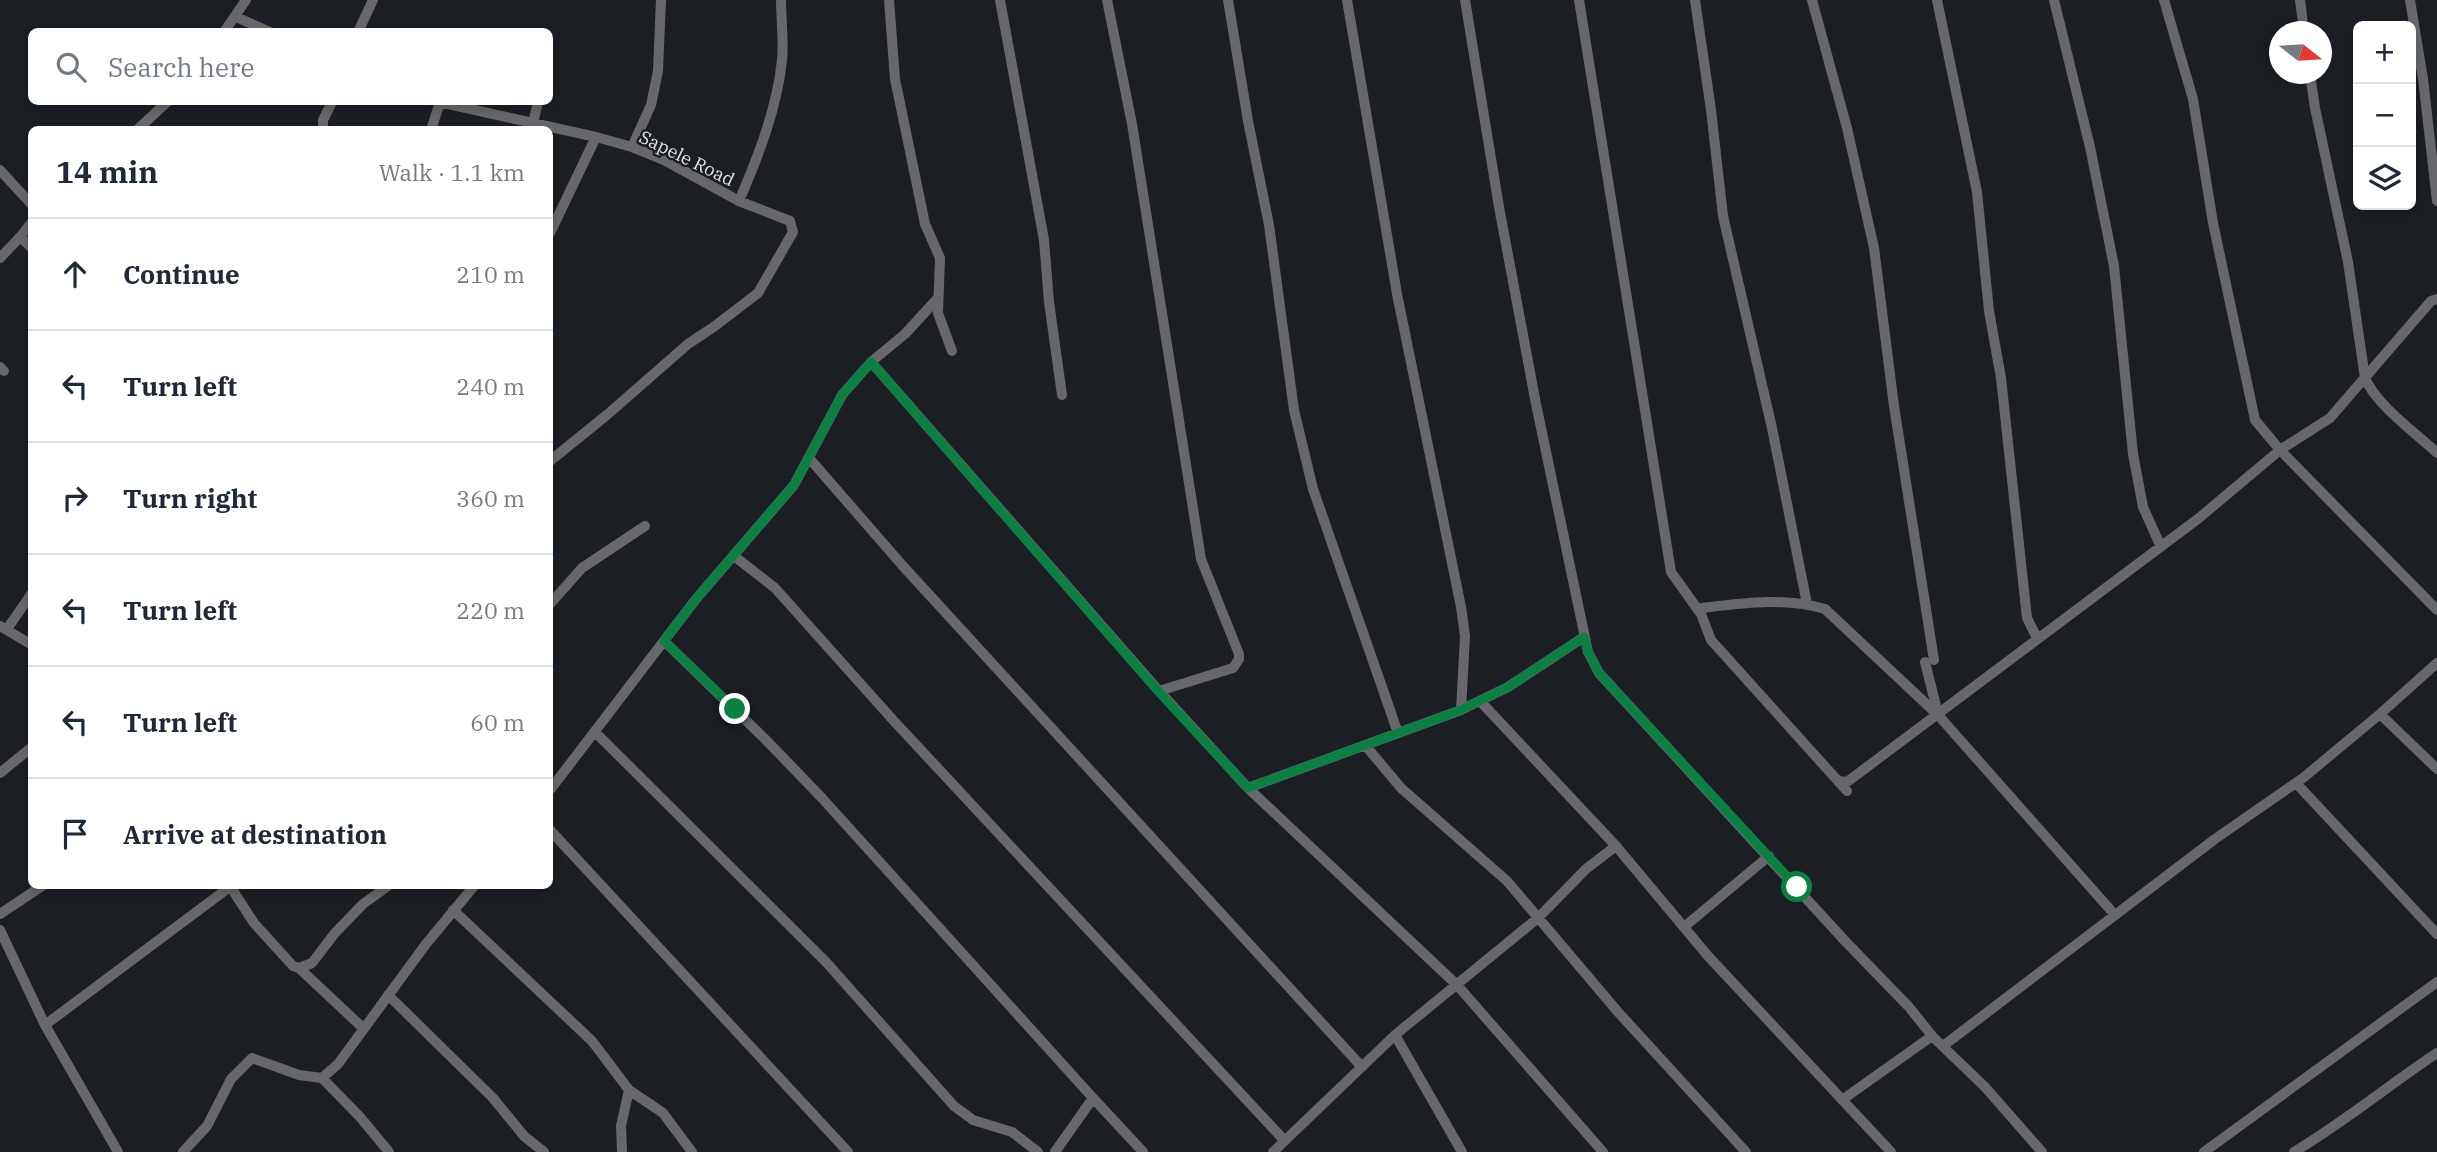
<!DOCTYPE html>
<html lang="en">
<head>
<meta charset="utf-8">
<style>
	body { margin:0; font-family:"IBM Plex Serif",serif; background:#f6f6f7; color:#1f2937 }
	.controls { position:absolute; right:21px; top:21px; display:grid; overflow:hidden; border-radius:10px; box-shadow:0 4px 10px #0003 }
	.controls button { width:63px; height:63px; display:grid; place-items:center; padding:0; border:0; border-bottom:2px solid #e0e1e3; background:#fff; color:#1f2937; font:35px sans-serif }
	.compass { position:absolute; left:2269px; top:21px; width:63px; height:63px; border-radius:50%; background:#fff; box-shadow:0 4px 10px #0003; rotate:107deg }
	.stop { position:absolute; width:21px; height:21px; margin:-16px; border:5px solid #0b8043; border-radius:50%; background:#fff }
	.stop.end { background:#0b8043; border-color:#fff; box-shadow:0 2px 7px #0008 }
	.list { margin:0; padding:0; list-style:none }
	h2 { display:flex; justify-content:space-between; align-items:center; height:91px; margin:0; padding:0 28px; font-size:30px }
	h2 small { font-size:23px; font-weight:400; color:#747a83 }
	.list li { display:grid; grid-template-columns:46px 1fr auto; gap:21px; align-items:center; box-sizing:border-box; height:112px; padding:0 28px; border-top:2px solid #e0e1e3 }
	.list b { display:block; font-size:26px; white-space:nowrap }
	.list em { font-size:23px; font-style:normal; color:#747a83 }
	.icon { flex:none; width:38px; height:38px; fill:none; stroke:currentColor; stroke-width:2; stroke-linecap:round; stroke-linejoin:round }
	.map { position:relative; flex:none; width:2437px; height:1152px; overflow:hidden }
	.search { position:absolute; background:#fff; box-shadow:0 4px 10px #0003; left:28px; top:28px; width:525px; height:77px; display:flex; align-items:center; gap:18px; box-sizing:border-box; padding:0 24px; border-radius:10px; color:#747a83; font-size:26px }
	.panel { position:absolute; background:#fff; box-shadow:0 4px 10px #0003; left:28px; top:126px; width:525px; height:763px; border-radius:10px }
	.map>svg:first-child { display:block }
</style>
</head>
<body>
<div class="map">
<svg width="2437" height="1152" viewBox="0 0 2437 1152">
	<rect width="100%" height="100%" fill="#1b1f24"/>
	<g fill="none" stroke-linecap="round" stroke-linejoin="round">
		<!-- street -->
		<path stroke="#68686c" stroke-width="10" d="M889,0L895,79L925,224L940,258L938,313L952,351
			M1000,0L1044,240L1049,302L1062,395
			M1107,0L1132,124L1201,559L1239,654V659L1233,668L1159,691
			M1228,0L1248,121L1269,225L1294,410L1313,489L1398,733
			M1347,0L1397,294L1461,607L1465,636L1461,710
			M1465,0L1499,207L1536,404L1588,652L1599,673L1846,942L1909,1007L1933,1037L1985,1087L2042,1152
			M1579,0L1671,572L1701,614L1711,640L1847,791
			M1695,0L1711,110L1723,216L1772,428L1807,604
			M1812,0L1847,128L1874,248L1894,406L1934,660
			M1937,0L1977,192L1989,311L2001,378L2027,618L2037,638
			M2054,0L2090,147L2114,266L2133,454L2143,507L2161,547
			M2164,0L2193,99L2213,223L2255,420L2280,450L2437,610
			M2300,0L2304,32
			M2410,0L2423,79L2437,201
			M236,17L270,32
			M224,32L246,0
			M358,32L373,0
			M2310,74L2315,108L2348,262L2365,378C2376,405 2416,433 2437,453
			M439,102L596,137L632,147L664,160L739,201L790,221L793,232L758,293L715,326L688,344L608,414L550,461
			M533,123L538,102
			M137,130L167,102
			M323,130V120L332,102
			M431,130L440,102
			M632,147L651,105L658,71L661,0
			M0,170L32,205
			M739,201C758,157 777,109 782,60C784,41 781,20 781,0
			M550,233L596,137
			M20,237L32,248
			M0,258L20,237L32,222
			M871,362L1159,691L1248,788L1457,985L1603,1152
			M0,367L4,371
			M809,458L902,565L1362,1067
			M734,556L775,588L893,720L1284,1140
			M550,604L582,568L645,526
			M1701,614L1702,608C1744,603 1784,597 1825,609L1938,715L2115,915
			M0,626L32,645
			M7,629L32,593
			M664,641L766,740L821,797L1093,1098L1055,1152
			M1925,662L1938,714
			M2380,714L2437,769
			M595,732L826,962L954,1106L973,1120L1012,1132L1038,1152
			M1365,745L1401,788L1507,881L1618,1012L1746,1152
			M0,773L32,747
			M1838,781L1847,782L2199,518L2280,450L2330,418L2431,301L2437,299
			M2296,783L2437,934
			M1248,788L1461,710L1508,687L1584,637
			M550,790L696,599L794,485L842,395L871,362L905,334L938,298
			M550,830L848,1152
			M1616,846L1708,956L1891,1152
			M230,886L254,923L293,966L299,968L312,963L335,933L363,904L388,886
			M453,910L592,1041L629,1090L621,1126L622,1152
			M0,914L42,886
			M1684,927L1769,856
			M0,930L45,1025L118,1152
			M299,968L363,1028
			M388,995L493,1098L524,1136L544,1152
			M45,1025L231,886
			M1395,1035L1462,1152
			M1943,1046L2215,839L2303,778L2380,714L2437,663
			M322,1078L360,1117L389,1152
			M629,1090L663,1113L692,1152
			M1093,1098L1143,1152
			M1842,1100L1932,1036L1933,1037
			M183,1152L207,1126L231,1079L252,1058L299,1075L322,1078L338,1064L426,944L474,886
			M1273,1152L1395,1035L1538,918L1586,869L1616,846L1480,701
			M2204,1152L2437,982
			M2294,1152C2344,1122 2389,1085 2437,1053"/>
	</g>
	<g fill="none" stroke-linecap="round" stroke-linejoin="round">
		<!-- route -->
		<path stroke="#0b8043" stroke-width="9" d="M735,709L664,641L696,599L794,485L842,395L871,362L1158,691L1248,788L1461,710L1508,687L1584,637L1588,652L1599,673L1797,887"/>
	</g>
	<g text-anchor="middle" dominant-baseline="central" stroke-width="5" stroke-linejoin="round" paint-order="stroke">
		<!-- street labels -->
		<g font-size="18" fill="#e3e6ea" stroke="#1b1f24">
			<text transform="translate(687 158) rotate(26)">Sapele Road</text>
		</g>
	</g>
</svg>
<div class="controls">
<button>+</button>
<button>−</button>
<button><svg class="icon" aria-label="layers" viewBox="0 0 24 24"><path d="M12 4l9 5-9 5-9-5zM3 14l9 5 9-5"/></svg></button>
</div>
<svg class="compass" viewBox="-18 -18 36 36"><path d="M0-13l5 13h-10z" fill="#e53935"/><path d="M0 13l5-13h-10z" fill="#747a83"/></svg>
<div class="stop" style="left:1797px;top:887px"></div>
<div class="stop end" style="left:735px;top:709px"></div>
<div class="search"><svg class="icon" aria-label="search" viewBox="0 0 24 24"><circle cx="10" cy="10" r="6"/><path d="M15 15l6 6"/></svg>Search here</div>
<section class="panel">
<h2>14 min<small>Walk · 1.1 km</small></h2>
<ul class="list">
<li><svg class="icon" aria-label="ahead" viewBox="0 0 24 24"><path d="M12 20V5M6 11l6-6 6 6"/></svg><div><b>Continue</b></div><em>210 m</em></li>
<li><svg class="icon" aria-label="left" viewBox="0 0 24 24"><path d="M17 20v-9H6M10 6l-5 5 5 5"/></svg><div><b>Turn left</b></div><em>240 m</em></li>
<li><svg class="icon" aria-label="right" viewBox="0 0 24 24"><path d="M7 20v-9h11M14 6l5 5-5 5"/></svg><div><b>Turn right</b></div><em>360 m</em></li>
<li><svg class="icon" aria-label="left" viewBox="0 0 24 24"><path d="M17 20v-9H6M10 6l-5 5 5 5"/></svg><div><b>Turn left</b></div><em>220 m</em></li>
<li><svg class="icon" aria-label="left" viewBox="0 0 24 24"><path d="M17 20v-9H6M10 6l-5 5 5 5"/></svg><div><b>Turn left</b></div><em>60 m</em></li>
<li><svg class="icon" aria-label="arrive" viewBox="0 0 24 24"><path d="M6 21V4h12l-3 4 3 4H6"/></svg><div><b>Arrive at destination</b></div></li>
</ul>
</section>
</div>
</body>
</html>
